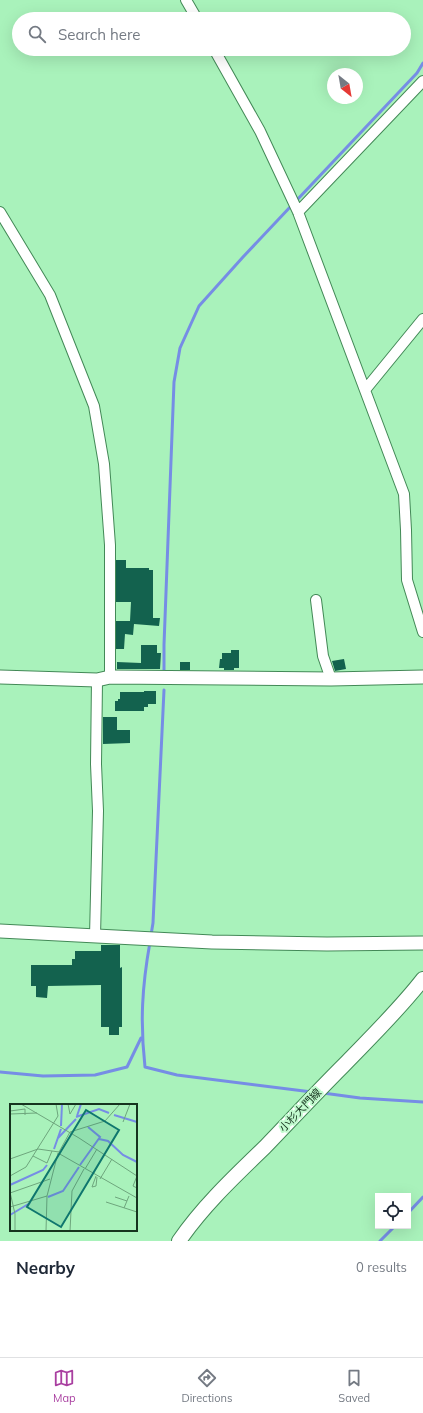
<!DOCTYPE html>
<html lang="en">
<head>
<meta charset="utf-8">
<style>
	body { margin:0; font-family:Mulish,"Noto Sans JP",sans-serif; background:#f6f6f7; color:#1f2937 }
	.controls { position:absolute; right:12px; bottom:12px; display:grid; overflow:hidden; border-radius:0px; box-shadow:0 4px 16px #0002 }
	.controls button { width:36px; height:36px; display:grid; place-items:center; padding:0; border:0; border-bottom:1px solid #e0e1e3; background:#fff; color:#1f2937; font:20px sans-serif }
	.compass { position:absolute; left:327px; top:68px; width:36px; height:36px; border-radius:50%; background:#fff; box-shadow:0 4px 16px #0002; rotate:149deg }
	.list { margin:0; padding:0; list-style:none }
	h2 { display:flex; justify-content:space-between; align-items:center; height:52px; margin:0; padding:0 16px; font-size:17px }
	h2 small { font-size:13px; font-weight:400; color:#747a83 }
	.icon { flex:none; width:22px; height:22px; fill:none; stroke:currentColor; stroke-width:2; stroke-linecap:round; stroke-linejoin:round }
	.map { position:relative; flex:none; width:423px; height:1241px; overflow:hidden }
	.search { position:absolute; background:#fff; box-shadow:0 4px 16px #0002; left:12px; right:12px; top:12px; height:44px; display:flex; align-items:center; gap:10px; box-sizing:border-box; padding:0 14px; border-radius:22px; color:#747a83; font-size:15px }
	.sheet { height:116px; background:#fff }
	nav { display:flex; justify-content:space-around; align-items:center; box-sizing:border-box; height:56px; border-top:1px solid #e0e1e3; background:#fff; font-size:11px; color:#747a83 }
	nav a { display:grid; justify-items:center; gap:2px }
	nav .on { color:#a93fa0 }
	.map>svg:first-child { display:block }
</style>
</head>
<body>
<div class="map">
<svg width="423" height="1241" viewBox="0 0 423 1241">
	<rect width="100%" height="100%" fill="#a9f2bb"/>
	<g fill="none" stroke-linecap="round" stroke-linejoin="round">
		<!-- stream -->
		<path stroke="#768de5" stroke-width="3" d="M296,201L417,73L423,63
			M164,670V645L174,382L180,348L199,306L243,257L292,205
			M151,935L153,923L164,690
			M150,942C142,987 140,1022 145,1067L177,1075L312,1092
			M0,1072L43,1076L95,1075L127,1067L141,1038
			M323,1093L360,1098L423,1102
			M408,1213L423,1197
			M380,1241L395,1226"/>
	</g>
	<!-- building -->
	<path fill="#13624e" d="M116,560H126V568H149V570H153V618H160L159,626L134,624L133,635L125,634L124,649H116V621H130L131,602H116Z
		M141,645H157V653H161L160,669H117V662L141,663Z
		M231,650H239V668H234V670H224V668H219L220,659H222V653H231Z
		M344,659L346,669L335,671L332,661Z
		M180,662H190V670H180Z
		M144,691H156V704H148V707H144V711H115V701H118V699H120V692H144Z
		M103,717H117V730H130V743L103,744Z
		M101,945H120V968L122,967V1027H119V1035H109V1027H101V985L48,986L47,998L36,997V986H31V965H72V959H75V951H101Z"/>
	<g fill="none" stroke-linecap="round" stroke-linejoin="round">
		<defs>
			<path id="minor" d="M186,0L197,19
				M214,49L260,131L298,212L404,494L406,530L407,580L423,632
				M0,212L50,295L94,406L104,464L110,545V677
				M298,212L423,81
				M365,390L423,319
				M316,600L323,656L331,679
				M95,936L98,811L96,764L97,680"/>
			<path id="tertiary" d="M0,677L97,680L110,677L331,679L423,677
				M0,931L212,942L327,944L423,943"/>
			<path id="secondary" d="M179,1241C203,1206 234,1177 265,1147C291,1120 316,1093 343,1066C370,1038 399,1010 423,979"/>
		</defs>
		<!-- minor casing -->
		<use href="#minor" stroke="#438957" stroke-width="12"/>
		<!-- tertiary casing -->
		<use href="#tertiary" stroke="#438957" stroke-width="15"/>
		<!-- secondary casing -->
		<use href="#secondary" stroke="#438957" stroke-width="16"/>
		<!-- minor -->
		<use href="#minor" stroke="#fff" stroke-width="10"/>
		<!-- tertiary -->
		<use href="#tertiary" stroke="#fff" stroke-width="13"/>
		<!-- secondary -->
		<use href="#secondary" stroke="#fff" stroke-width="14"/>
	</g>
	<g text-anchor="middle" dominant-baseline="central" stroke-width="4" stroke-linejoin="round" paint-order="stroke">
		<!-- street labels -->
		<g font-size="11" fill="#16341f" stroke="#c2fbcf">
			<text transform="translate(300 1110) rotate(-46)">小杉大門線</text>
		</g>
	</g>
	<!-- overview -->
	<g transform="translate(10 1104)">
		<rect width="127" height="127" fill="#a9f2bb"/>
		<path fill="none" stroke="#768de5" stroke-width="2" d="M104,11L127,18M67,12L71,0M66,13L89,5L99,9M51,22L52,0M48,34L66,15M89,35L98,37L113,51L127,58M44,45L51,25M70,61L90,33L78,23M0,81L33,66L37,61M38,93L53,87L69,63M0,111L20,99"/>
		<path fill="none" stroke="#6ea67d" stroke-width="1" d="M11,0L69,34L127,72M58,0L60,10L66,0M0,7L15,5V11M0,10L27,9M113,18L120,0M23,52L37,59L42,47M0,55L28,45L49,48L60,28L95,17L110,0M75,65L87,45M0,72L16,63L48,12L46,0M86,72L82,83L86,82L87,73M127,72L123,82L127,84M90,75L102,55M0,88L5,110V127M0,89L40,75M105,93L117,97M96,98L127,108M0,103L37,92M114,104L119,92M36,127L37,92L48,49L127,94M60,127L62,87L74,65"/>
		<path fill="#0f766e" fill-opacity="0.15" stroke="#0f766e" stroke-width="2" d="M76,6L109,26L51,123L17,103Z"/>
		<rect width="127" height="127" fill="none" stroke="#16341f" stroke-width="2"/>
	</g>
</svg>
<div class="controls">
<button><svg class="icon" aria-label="locate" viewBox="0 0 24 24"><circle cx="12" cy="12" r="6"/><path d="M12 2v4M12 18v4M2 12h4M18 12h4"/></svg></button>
</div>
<svg class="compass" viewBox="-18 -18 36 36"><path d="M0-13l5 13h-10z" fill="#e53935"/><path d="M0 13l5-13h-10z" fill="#747a83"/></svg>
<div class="search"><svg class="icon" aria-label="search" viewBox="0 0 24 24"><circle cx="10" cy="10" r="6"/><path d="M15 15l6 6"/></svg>Search here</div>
</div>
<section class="sheet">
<h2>Nearby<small>0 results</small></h2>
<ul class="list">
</ul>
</section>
<nav>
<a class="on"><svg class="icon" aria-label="map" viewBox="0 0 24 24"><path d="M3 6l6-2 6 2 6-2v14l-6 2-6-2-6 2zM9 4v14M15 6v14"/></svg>Map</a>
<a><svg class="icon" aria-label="directions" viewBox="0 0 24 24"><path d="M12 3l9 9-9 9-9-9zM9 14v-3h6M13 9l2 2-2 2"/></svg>Directions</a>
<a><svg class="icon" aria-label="saved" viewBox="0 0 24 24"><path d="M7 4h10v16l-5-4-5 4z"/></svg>Saved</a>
</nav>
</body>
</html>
